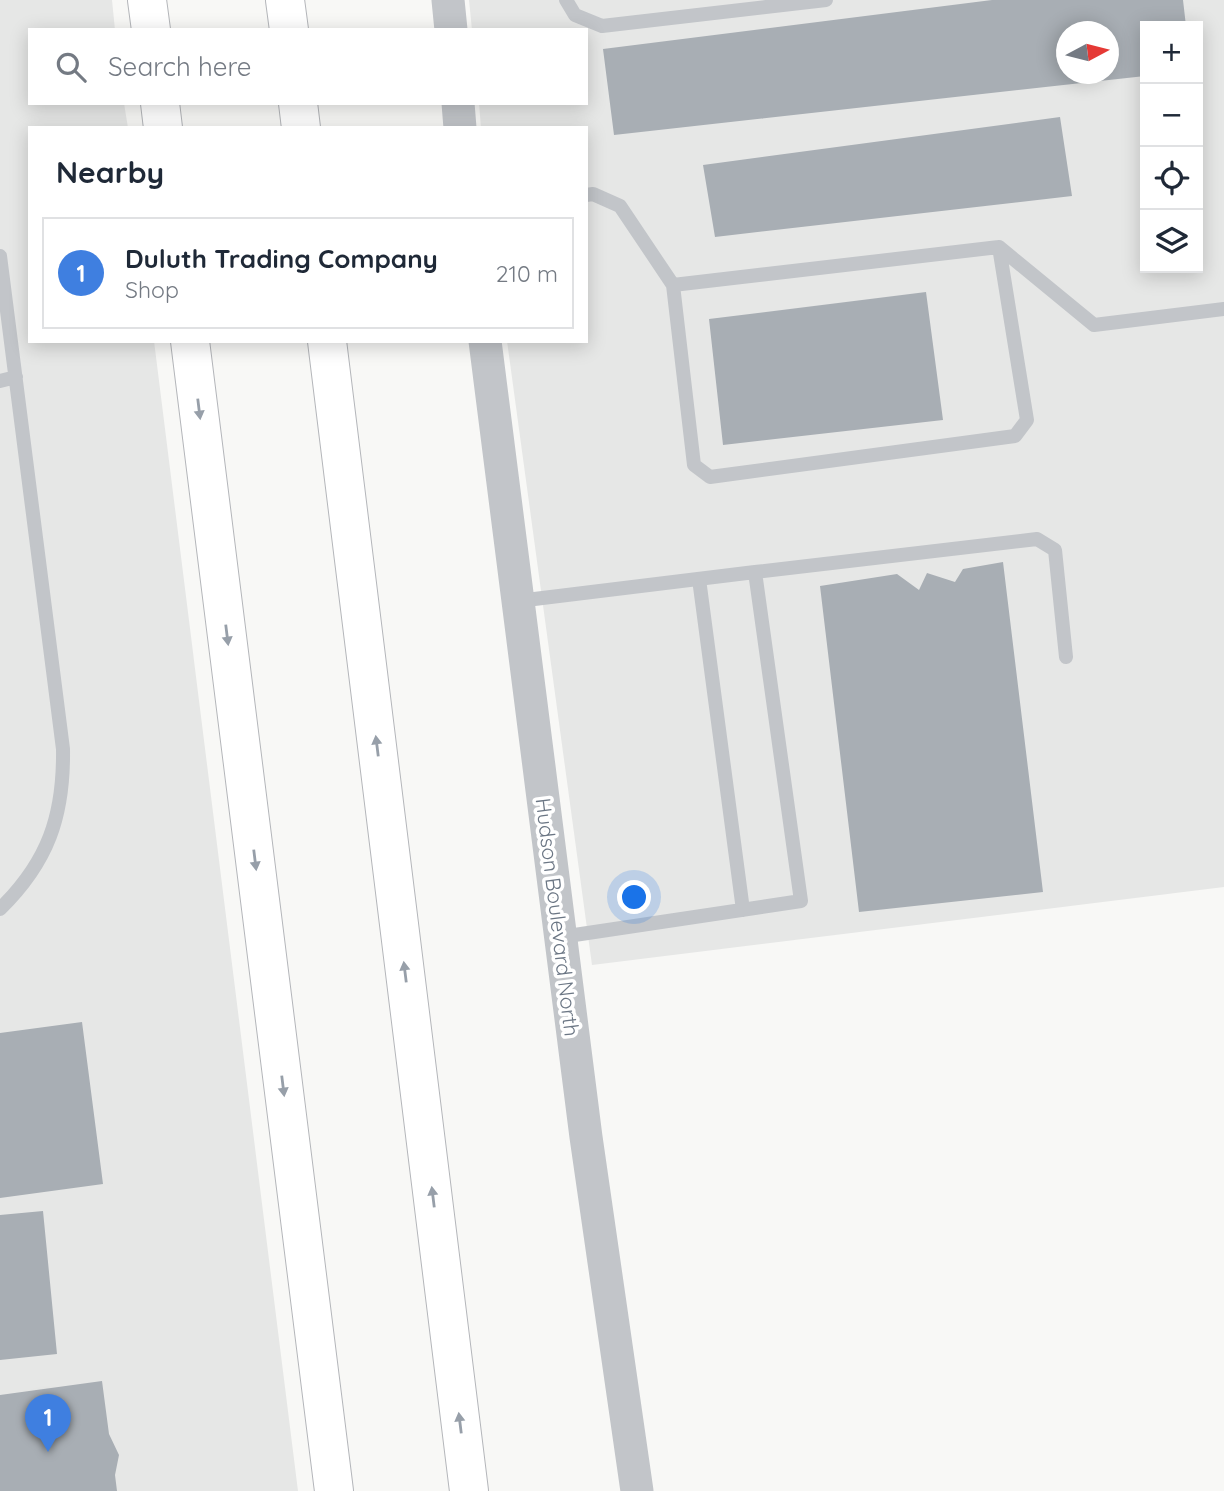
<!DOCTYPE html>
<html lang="en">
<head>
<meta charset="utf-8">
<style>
	body { margin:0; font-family:Quicksand,sans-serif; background:#f2f2f3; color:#1f2937 }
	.controls { position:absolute; right:21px; top:21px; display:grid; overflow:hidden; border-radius:0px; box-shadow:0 4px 18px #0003 }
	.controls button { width:63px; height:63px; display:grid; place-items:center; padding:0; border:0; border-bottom:2px solid #e0e1e3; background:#fff; color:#1f2937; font:35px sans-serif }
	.compass { position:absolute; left:1056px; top:21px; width:63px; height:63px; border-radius:50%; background:#fff; box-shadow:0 4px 18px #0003; rotate:83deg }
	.you { position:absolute; left:635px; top:898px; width:24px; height:24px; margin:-18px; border:5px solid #fff; border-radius:50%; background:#1a73e8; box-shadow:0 0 0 10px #1a73e833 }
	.badge { display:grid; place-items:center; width:46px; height:46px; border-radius:50%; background:#2563eb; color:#fff; font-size:23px; font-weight:700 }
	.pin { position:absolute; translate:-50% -58px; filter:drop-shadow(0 2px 4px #0008) }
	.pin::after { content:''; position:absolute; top:37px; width:24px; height:21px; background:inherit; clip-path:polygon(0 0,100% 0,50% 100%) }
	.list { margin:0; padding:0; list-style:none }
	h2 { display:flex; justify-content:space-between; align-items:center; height:91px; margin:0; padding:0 28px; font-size:30px }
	h2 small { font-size:23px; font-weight:400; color:#747a83 }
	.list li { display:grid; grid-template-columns:46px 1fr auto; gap:21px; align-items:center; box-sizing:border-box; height:112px; margin:0 14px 14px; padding:0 14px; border:2px solid #e0e1e3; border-radius:0px }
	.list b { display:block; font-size:26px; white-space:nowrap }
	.list p { margin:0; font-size:23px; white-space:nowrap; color:#747a83 }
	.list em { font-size:23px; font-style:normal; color:#747a83 }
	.icon { flex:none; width:38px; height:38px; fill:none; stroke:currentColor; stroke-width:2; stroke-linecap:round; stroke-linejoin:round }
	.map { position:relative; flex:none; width:1224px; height:1491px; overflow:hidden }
	.search { position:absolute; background:#fff; box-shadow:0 4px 18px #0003; left:28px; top:28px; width:560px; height:77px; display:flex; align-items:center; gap:18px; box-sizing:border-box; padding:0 24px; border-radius:0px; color:#747a83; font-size:26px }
	.panel { position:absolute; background:#fff; box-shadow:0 4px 18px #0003; left:28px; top:126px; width:560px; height:217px; border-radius:0px }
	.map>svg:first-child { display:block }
</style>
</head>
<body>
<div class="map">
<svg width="1224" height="1491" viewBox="0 0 1224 1491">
	<rect width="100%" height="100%" fill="#f8f8f6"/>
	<!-- built -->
	<path fill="#e6e7e6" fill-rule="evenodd" d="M0,0H112L115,30H30V103H124L128,128H30V341H154L298,1491H0Z
		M469,0H1224V887L592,965L507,341H586V128H481L479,103H586V30H472ZM1145,26H1198V268H1145ZM1066,32H1108V74H1066Z"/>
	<!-- building -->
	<path fill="#a8aeb4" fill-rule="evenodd" d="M992,0H1183L1186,26H1145V76L614,135L603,49ZM1066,32H1108V74H1066Z
		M1060,117L1072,196L715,237L703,165Z
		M926,292L943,420L723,445L709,319Z
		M1003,562L1043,892L859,912L820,586L897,574L919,590L927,573L955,582L963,569Z
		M82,1022L103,1184L0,1198V1033Z
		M43,1211L57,1354L0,1360V1215Z
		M102,1381L109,1434L119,1455L115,1475L117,1491H0V1395Z"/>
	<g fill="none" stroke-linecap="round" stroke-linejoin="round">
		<defs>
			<path id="motorway" d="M147,0L151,30
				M285,0L289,30
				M160,103L163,128
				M298,103L301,128
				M190,341L334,1491
				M327,341L469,1491"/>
		</defs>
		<!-- motorway casing -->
		<use href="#motorway" stroke="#b4b6ba" stroke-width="40"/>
		<!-- service -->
		<path stroke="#c2c5c9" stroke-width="14" d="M566,0L575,15L602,26L826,0
			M586,195L593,194L620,206L673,285L999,247L1094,325L1224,309
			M0,256L63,749C64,816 48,862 0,909
			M673,285L694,465L710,477L1015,436L1027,420L999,247
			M0,381L16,377
			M755,572L1037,539L1055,550L1066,657
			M699,579L743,910
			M518,601L755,572L801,901L561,937"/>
		<!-- tertiary -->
		<path stroke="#c2c5c9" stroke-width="33" d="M448,0L451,30
			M458,103L460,128
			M485,341L586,1137L637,1491"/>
		<!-- motorway -->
		<use href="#motorway" stroke="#fff" stroke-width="38"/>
	</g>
	<!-- one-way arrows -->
	<defs><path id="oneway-solid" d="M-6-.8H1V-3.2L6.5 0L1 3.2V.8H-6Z" transform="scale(1.75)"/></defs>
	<g fill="#979fa9">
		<use href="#oneway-solid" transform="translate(199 409) rotate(83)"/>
		<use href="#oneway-solid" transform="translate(227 635) rotate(83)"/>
		<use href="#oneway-solid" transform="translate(377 746) rotate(-97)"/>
		<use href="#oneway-solid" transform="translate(255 860) rotate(83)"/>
		<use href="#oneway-solid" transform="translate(405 972) rotate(-97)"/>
		<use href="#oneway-solid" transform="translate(283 1086) rotate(83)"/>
		<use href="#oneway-solid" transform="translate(433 1197) rotate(-97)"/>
		<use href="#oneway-solid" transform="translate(460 1423) rotate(-97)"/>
	</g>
	<g text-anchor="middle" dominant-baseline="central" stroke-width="7" stroke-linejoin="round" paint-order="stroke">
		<!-- street labels -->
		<g font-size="21" fill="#6b7684" stroke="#fff">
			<text transform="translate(558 917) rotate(83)">Hudson Boulevard North</text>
		</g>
	</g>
</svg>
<div class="controls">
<button>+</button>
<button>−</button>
<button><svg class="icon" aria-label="locate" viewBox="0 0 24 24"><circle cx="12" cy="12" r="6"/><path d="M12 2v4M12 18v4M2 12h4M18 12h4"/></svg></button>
<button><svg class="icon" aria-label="layers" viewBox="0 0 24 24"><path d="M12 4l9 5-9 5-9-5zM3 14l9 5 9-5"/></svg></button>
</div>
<svg class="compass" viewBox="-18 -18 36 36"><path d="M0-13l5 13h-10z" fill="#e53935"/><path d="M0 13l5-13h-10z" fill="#747a83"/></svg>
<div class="you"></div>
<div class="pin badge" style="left:48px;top:1452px;background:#3f7fe0">1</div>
<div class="search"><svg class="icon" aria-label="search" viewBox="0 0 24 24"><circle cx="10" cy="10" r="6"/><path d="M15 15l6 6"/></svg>Search here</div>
<section class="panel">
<h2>Nearby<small></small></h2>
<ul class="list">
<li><span class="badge" style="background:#3f7fe0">1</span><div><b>Duluth Trading Company</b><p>Shop</p></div><em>210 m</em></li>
</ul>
</section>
</div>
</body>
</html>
